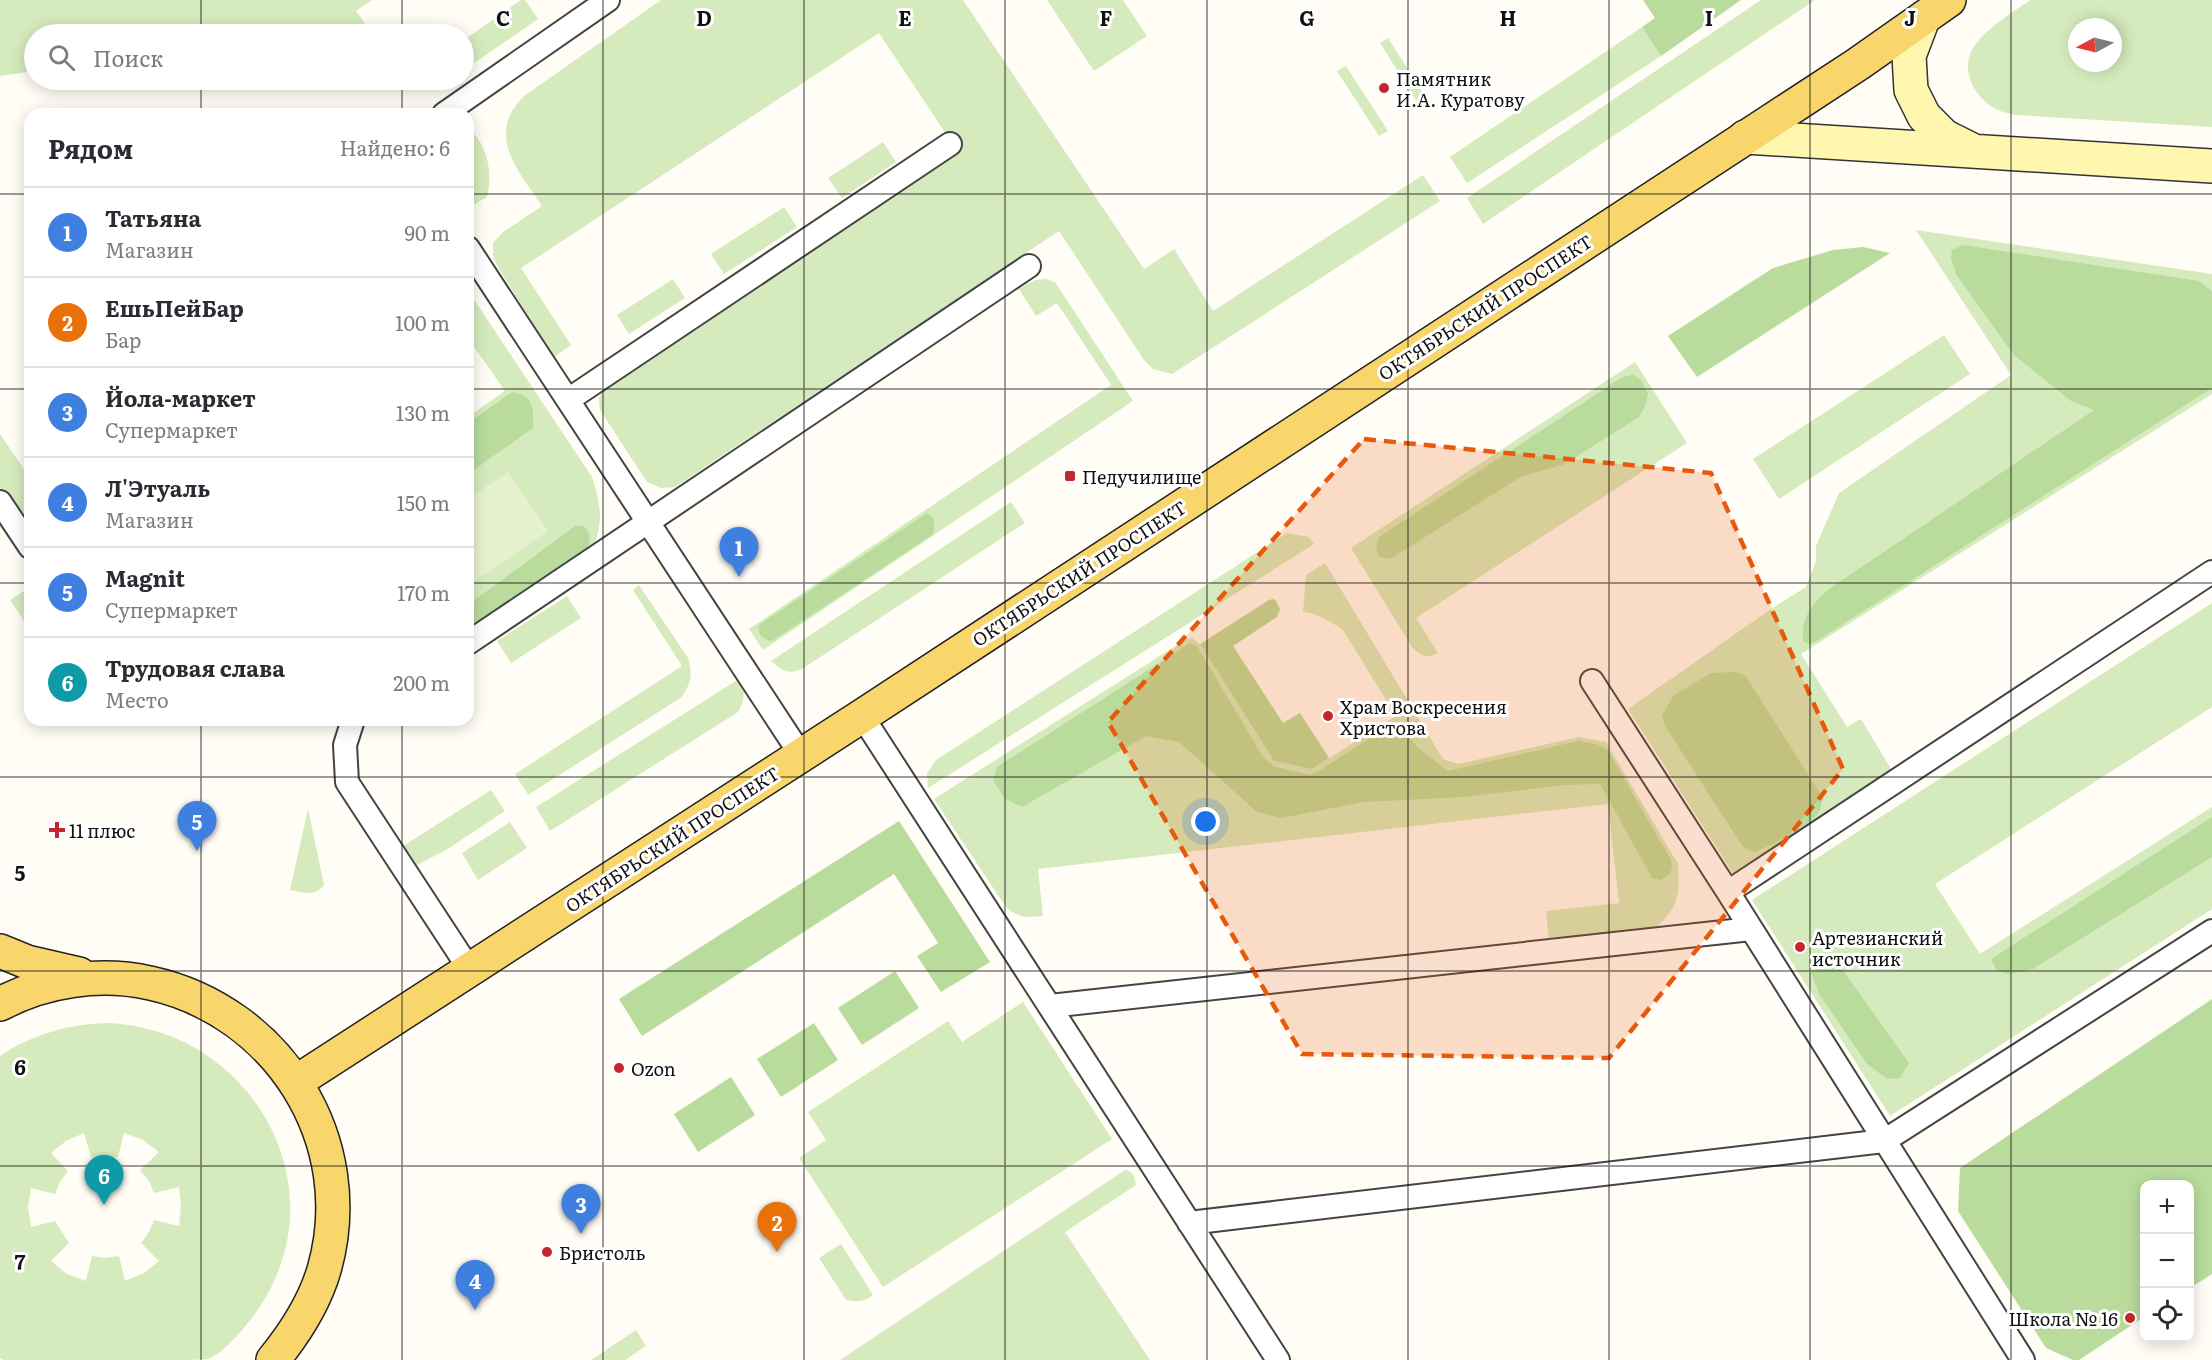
<!DOCTYPE html>
<html lang="ru">
<head>
<meta charset="utf-8">
<style>
	body { margin:0; font-family:Literata,serif; background:#f7f7f7; color:#2b2b33 }
	.controls { position:absolute; right:18px; bottom:18px; display:grid; overflow:hidden; border-radius:12px; box-shadow:0 3px 15px #0003 }
	.controls button { width:54px; height:54px; display:grid; place-items:center; padding:0; border:0; border-bottom:2px solid #e1e1e2; background:#fff; color:#2b2b33; font:30px sans-serif }
	.compass { position:absolute; left:2068px; top:18px; width:54px; height:54px; border-radius:50%; background:#fff; box-shadow:0 3px 15px #0003; rotate:263deg }
	.you { position:absolute; left:1206px; top:822px; width:21px; height:21px; margin:-15px; border:4px solid #fff; border-radius:50%; background:#1a73e8; box-shadow:0 0 0 9px #1a73e833 }
	.badge { display:grid; place-items:center; width:39px; height:39px; border-radius:50%; background:#2563eb; color:#fff; font-size:20px; font-weight:700 }
	.pin { position:absolute; translate:-50% -50px; filter:drop-shadow(0 2px 3px #0008) }
	.pin::after { content:''; position:absolute; top:32px; width:21px; height:18px; background:inherit; clip-path:polygon(0 0,100% 0,50% 100%) }
	.list { margin:0; padding:0; list-style:none }
	h2 { display:flex; justify-content:space-between; align-items:center; height:78px; margin:0; padding:0 24px; font-size:26px }
	h2 small { font-size:20px; font-weight:400; color:#7c7c81 }
	.list li { display:grid; grid-template-columns:39px 1fr auto; gap:18px; align-items:center; box-sizing:border-box; height:90px; padding:0 24px; border-top:2px solid #e1e1e2 }
	.list b { display:block; font-size:22px; white-space:nowrap }
	.list p { margin:0; font-size:20px; white-space:nowrap; color:#7c7c81 }
	.list em { font-size:20px; font-style:normal; color:#7c7c81 }
	.icon { flex:none; width:33px; height:33px; fill:none; stroke:currentColor; stroke-width:2; stroke-linecap:round; stroke-linejoin:round }
	.map { position:relative; flex:none; width:2212px; height:1360px; overflow:hidden }
	.search { position:absolute; background:#fff; box-shadow:0 3px 15px #0003; left:24px; top:24px; width:450px; height:66px; display:flex; align-items:center; gap:15px; box-sizing:border-box; padding:0 21px; border-radius:33px; color:#7c7c81; font-size:22px }
	.panel { position:absolute; background:#fff; box-shadow:0 3px 15px #0003; left:24px; top:108px; width:450px; height:618px; border-radius:18px }
	.map>svg:first-child { display:block }
</style>
</head>
<body>
<div class="map">
<svg width="2212" height="1360" viewBox="0 0 2212 1360">
	<rect width="100%" height="100%" fill="#fffdf5"/>
	<!-- green -->
	<path fill="#d5ebbd" fill-rule="evenodd" d="M0,0H372L356,11L372,34H34V71L0,76Z
		M521,0H525L538,19L464,70V40Z
		M661,0H963L1144,269L1174,249L1213,311L1423,175L1440,201L1172,374L1153,369L1144,360L1059,231L675,487L661,488L647,482L600,410L599,398L604,389L958,152L879,33L521,268L571,345L554,357L499,269L493,257V243L503,232L542,206C525,180 495,148 510,115C513,108 519,102 524,96Z
		M1047,0H1123L1147,36L1094,71Z
		M1761,0H1815L1483,224L1467,198Z
		M2030,0H2212V127L2016,115C2009,113 2000,112 1994,108C1974,97 1960,69 1973,48C1986,28 2011,14 2030,0ZM2077,27H2113V63H2077Z
		M1642,27L1661,56L1467,183L1450,157Z
		M1388,38L1429,102L1421,108L1380,43Z
		M1346,66L1388,131L1379,136L1337,71Z
		M468,128C488,144 493,173 487,197L468,208Z
		M883,142L896,162L842,198L828,178Z
		M784,207L797,227L724,274L711,254Z
		M1916,230L2212,274V394L1801,654L1847,727L1861,719L1894,774L1736,878L1628,709L1771,609L1806,587L1816,561V546L1839,493L2011,375Z
		M673,279L685,298L629,334L617,315Z
		M1046,279L1055,282L1133,401L763,650L749,629L1111,385L1057,303L1036,316L1019,289L1035,280Z
		M468,295L475,301L592,477C602,508 604,524 590,554L468,634V417L505,391L468,338Z
		M1944,335L1970,374L1779,499L1753,459Z
		M1635,362L1687,443L1416,618L1438,653C1426,659 1421,656 1412,647L1351,548Z
		M0,434L30,478V533L0,488Z
		M1011,502L1025,523L802,669C787,675 783,671 771,661Z
		M1287,533L1309,537L1314,544L928,788L927,773L936,760Z
		M1325,563L1443,759L1458,764L1579,737L1606,742L1678,864C1680,894 1679,906 1656,928L1549,940L1546,911L1619,903L1608,804L1038,869L1043,916C1026,917 1020,919 1006,907L934,799L1185,640L1192,638L1200,644L1274,761L1312,769L1396,716L1343,630C1331,622 1318,613 1303,612L1306,575Z
		M639,585L688,658C693,675 691,682 682,697L528,795L515,774L682,666L633,590Z
		M24,591L30,600V630L10,600Z
		M567,596L581,618L511,663L497,641Z
		M2212,603V707L1935,884L1980,954L2212,807V909L1890,1116L1752,900Z
		M739,679C746,690 745,701 738,712L550,831L536,807Z
		M491,790L505,811L446,850L415,866L397,850Z
		M308,809L324,885C314,897 304,893 290,890Z
		M510,822L527,848L478,880L462,853Z
		M1023,1002L1112,1139L883,1287L799,1158L826,1140L808,1112L948,1021L962,1042Z
		M109,1023C251,1030 341,1186 259,1308C248,1324 226,1352 208,1359C199,1360 173,1360 163,1360C110,1360 56,1360 3,1360L0,1358V1056C33,1034 69,1024 109,1023ZM84,1133L91,1157H118L124,1133L143,1140L159,1152L140,1170L149,1181L154,1193L179,1187L181,1206L179,1226L154,1220L149,1232L141,1243L159,1261L144,1273L125,1281L119,1256L105,1258L92,1256L86,1281L67,1274L51,1261L69,1243L55,1221L31,1227L28,1207L31,1188L55,1194L60,1182L68,1171L51,1153L66,1141Z
		M1125,1170C1133,1171 1135,1177 1136,1185L1065,1232L1150,1360H840Z
		M841,1244L873,1295C864,1302 856,1302 846,1300L819,1258Z
		M636,1330L646,1346L625,1360H591Z"/>
	<!-- forest -->
	<path fill="#b9dc9c" d="M1643,0H1741L1661,56L1642,27L1655,18Z
		M1963,245L2199,281L2212,291V388L1815,642L1808,644L1803,641C1801,617 1812,604 1829,589L2094,410L2071,401L2014,355L1956,274L1951,258L1952,250Z
		M1863,247L1890,253L1697,377L1668,336L1773,268L1833,250Z
		M1633,374L1641,380L1648,393L1646,404L1639,417L1565,464L1522,476L1390,559L1380,557C1375,549 1376,545 1379,537L1621,378Z
		M512,392C534,396 534,408 533,428L468,474V423Z
		M927,513L934,519V531L932,535L772,641C763,640 755,632 760,624Z
		M575,526H583C592,533 590,543 587,552L468,632V605Z
		M1273,599L1276,601L1280,609L1277,617L1233,646L1283,723L1300,713L1329,758L1312,769L1274,761L1200,644L1269,600Z
		M1190,643L1197,646L1263,757L1275,767L1311,775L1319,771L1390,725L1401,728L1418,748L1448,771L1578,741L1596,744L1607,749L1671,860L1672,868L1669,874L1661,880L1652,878L1600,784L1563,785L1464,797L1364,802L1281,818L1257,812L1179,742L1146,736L1022,807L1004,798L993,780L997,767Z
		M1733,672L1745,675L1823,798C1822,802 1821,808 1819,812C1812,824 1767,849 1753,852L1743,847L1665,726L1662,716L1673,696L1711,673Z
		M2212,817V857L2033,969L2008,974L1997,971L1991,959Z
		M899,821L990,962L941,992L917,956L938,943L894,874L642,1036L619,999Z
		M1823,965L1840,966L1909,1063L1900,1078L1887,1079L1867,1064L1819,994L1811,972Z
		M895,971L919,1008L862,1045L838,1008Z
		M2212,999V1274L2190,1288V1184H2144V1317L2079,1360H2073L2046,1348L1958,1211L1960,1168Z
		M814,1023L838,1060L781,1097L757,1059Z
		M731,1077L755,1115L698,1152L674,1114Z"/>
	<!-- pitch -->
	<path fill="#e6f2cf" d="M508,472L548,531L468,586V499Z"/>
	<g fill="none" stroke-linecap="round" stroke-linejoin="round">
		<defs>
			<path id="lane" d="M444,114L608,0
				M468,248L801,755
				M568,400L950,144
				M0,502L30,547
				M468,643L1029,266
				M1592,681L1728,892L2023,1360
				M862,716L1278,1360
				M353,720L345,745L347,782L470,970
				M1728,892L2212,572
				M1050,1006L1751,929
				M1189,1223L1884,1141L2212,931"/>
			<path id="secondary" d="M1923,19L1909,56L1911,90L1924,116L1944,136L1970,149
				M1745,137L2212,166"/>
			<path id="primary" d="M0,951L27,962L79,974
				M0,1004C45,980 100,972 150,983C278,1011 361,1141 324,1270C314,1304 295,1333 273,1360
				M296,1082L862,716L1858,64L1949,0"/>
		</defs>
		<!-- lane casing -->
		<use href="#lane" stroke="#444" stroke-width="26"/>
		<!-- secondary casing -->
		<use href="#secondary" stroke="#333" stroke-width="36"/>
		<!-- primary casing -->
		<use href="#primary" stroke="#222" stroke-width="36"/>
		<!-- lane -->
		<use href="#lane" stroke="#fff" stroke-width="22"/>
		<!-- secondary -->
		<use href="#secondary" stroke="#fff6b0" stroke-width="33"/>
		<!-- primary -->
		<use href="#primary" stroke="#f9d66b" stroke-width="33"/>
	</g>
	<!-- marked area -->
	<path fill="#e8590c" fill-opacity="0.2" stroke="#e8590c" stroke-width="4.5" stroke-dasharray="12 8" stroke-linejoin="round" d="M1364,439L1711,473L1843,769L1609,1058L1302,1054L1108,722Z"/>
	<!-- grid -->
	<path fill="none" stroke="#111" stroke-width="1.5" stroke-opacity="0.55" d="M201,0V34M402,0V34M603,0V1360M804,0V1360M1005,0V1360M1207,0V1360M1408,0V1360M1609,0V1360M1810,0V1360M2011,0V1360M201,80V114M402,80V114M0,194H30M468,194H2212M0,389H30M468,389H2212M0,583H30M468,583H2212M201,720V1360M402,720V1360M0,777H2212M0,971H2212M0,1166H2212"/>
	<!-- markers -->
	<g fill="#c4262e" stroke="#fff" stroke-width="2">
		<circle cx="1384" cy="88" r="6"/>
		<rect x="1064" y="470" width="12" height="12" rx="3"/>
		<circle cx="1328" cy="716" r="6"/>
		<path d="M54 821h6v6h6v6h-6v6h-6v-6h-6v-6h6z"/>
		<circle cx="1800" cy="947" r="6"/>
		<circle cx="619" cy="1068" r="6"/>
		<circle cx="547" cy="1252" r="6"/>
		<circle cx="2130" cy="1318" r="6"/>
	</g>
	<g text-anchor="middle" dominant-baseline="central" stroke-width="6" stroke-linejoin="round" paint-order="stroke">
		<!-- poi labels -->
		<g font-size="18" fill="#111" stroke="#fff" text-anchor="start">
			<text x="1396" y="78">Памятник<tspan x="1396" dy="21">И.А. Куратову</tspan></text>
			<text x="1082" y="476">Педучилище</text>
			<text x="1340" y="706">Храм Воскресения<tspan x="1340" dy="21">Христова</tspan></text>
			<text x="69" y="830">11 плюс</text>
			<text x="1812" y="937">Артезианский<tspan x="1812" dy="21">источник</tspan></text>
			<text x="631" y="1068">Ozon</text>
			<text x="559" y="1252">Бристоль</text>
			<text x="2118" y="1318" text-anchor="end">Школа № 16</text>
		</g>
		<!-- street labels -->
		<g font-size="18" fill="#111" stroke="#fff">
			<text transform="translate(1485 307) rotate(-33)">ОКТЯБРЬСКИЙ ПРОСПЕКТ</text>
			<text transform="translate(1079 573) rotate(-33)">ОКТЯБРЬСКИЙ ПРОСПЕКТ</text>
			<text transform="translate(672 839) rotate(-33)">ОКТЯБРЬСКИЙ ПРОСПЕКТ</text>
		</g>
	</g>
	<g font-size="20" text-anchor="middle" font-weight="bold" fill="#111" stroke="#fff" stroke-width="6" stroke-linejoin="round" paint-order="stroke">
		<text x="503" y="26">C</text>
		<text x="704" y="26">D</text>
		<text x="905" y="26">E</text>
		<text x="1106" y="26">F</text>
		<text x="1307" y="26">G</text>
		<text x="1508" y="26">H</text>
		<text x="1709" y="26">I</text>
		<text x="1910" y="26">J</text>
		<text x="20" y="881">5</text>
		<text x="20" y="1075">6</text>
		<text x="20" y="1270">7</text>
	</g>
</svg>
<div class="controls">
<button>+</button>
<button>−</button>
<button><svg class="icon" aria-label="locate" viewBox="0 0 24 24"><circle cx="12" cy="12" r="6"/><path d="M12 2v4M12 18v4M2 12h4M18 12h4"/></svg></button>
</div>
<svg class="compass" viewBox="-18 -18 36 36"><path d="M0-13l5 13h-10z" fill="#e53935"/><path d="M0 13l5-13h-10z" fill="#7c7c81"/></svg>
<div class="you"></div>
<div class="pin badge" style="left:739px;top:577px;background:#3f7fe0">1</div>
<div class="pin badge" style="left:777px;top:1252px;background:#e8710a">2</div>
<div class="pin badge" style="left:581px;top:1234px;background:#3f7fe0">3</div>
<div class="pin badge" style="left:475px;top:1310px;background:#3f7fe0">4</div>
<div class="pin badge" style="left:197px;top:851px;background:#3f7fe0">5</div>
<div class="pin badge" style="left:104px;top:1205px;background:#0f9aa8">6</div>
<div class="search"><svg class="icon" aria-label="search" viewBox="0 0 24 24"><circle cx="10" cy="10" r="6"/><path d="M15 15l6 6"/></svg>Поиск</div>
<section class="panel">
<h2>Рядом<small>Найдено: 6</small></h2>
<ul class="list">
<li><span class="badge" style="background:#3f7fe0">1</span><div><b>Татьяна</b><p>Магазин</p></div><em>90 m</em></li>
<li><span class="badge" style="background:#e8710a">2</span><div><b>ЕшьПейБар</b><p>Бар</p></div><em>100 m</em></li>
<li><span class="badge" style="background:#3f7fe0">3</span><div><b>Йола-маркет</b><p>Супермаркет</p></div><em>130 m</em></li>
<li><span class="badge" style="background:#3f7fe0">4</span><div><b>Л'Этуаль</b><p>Магазин</p></div><em>150 m</em></li>
<li><span class="badge" style="background:#3f7fe0">5</span><div><b>Magnit</b><p>Супермаркет</p></div><em>170 m</em></li>
<li><span class="badge" style="background:#0f9aa8">6</span><div><b>Трудовая слава</b><p>Место</p></div><em>200 m</em></li>
</ul>
</section>
</div>
</body>
</html>
